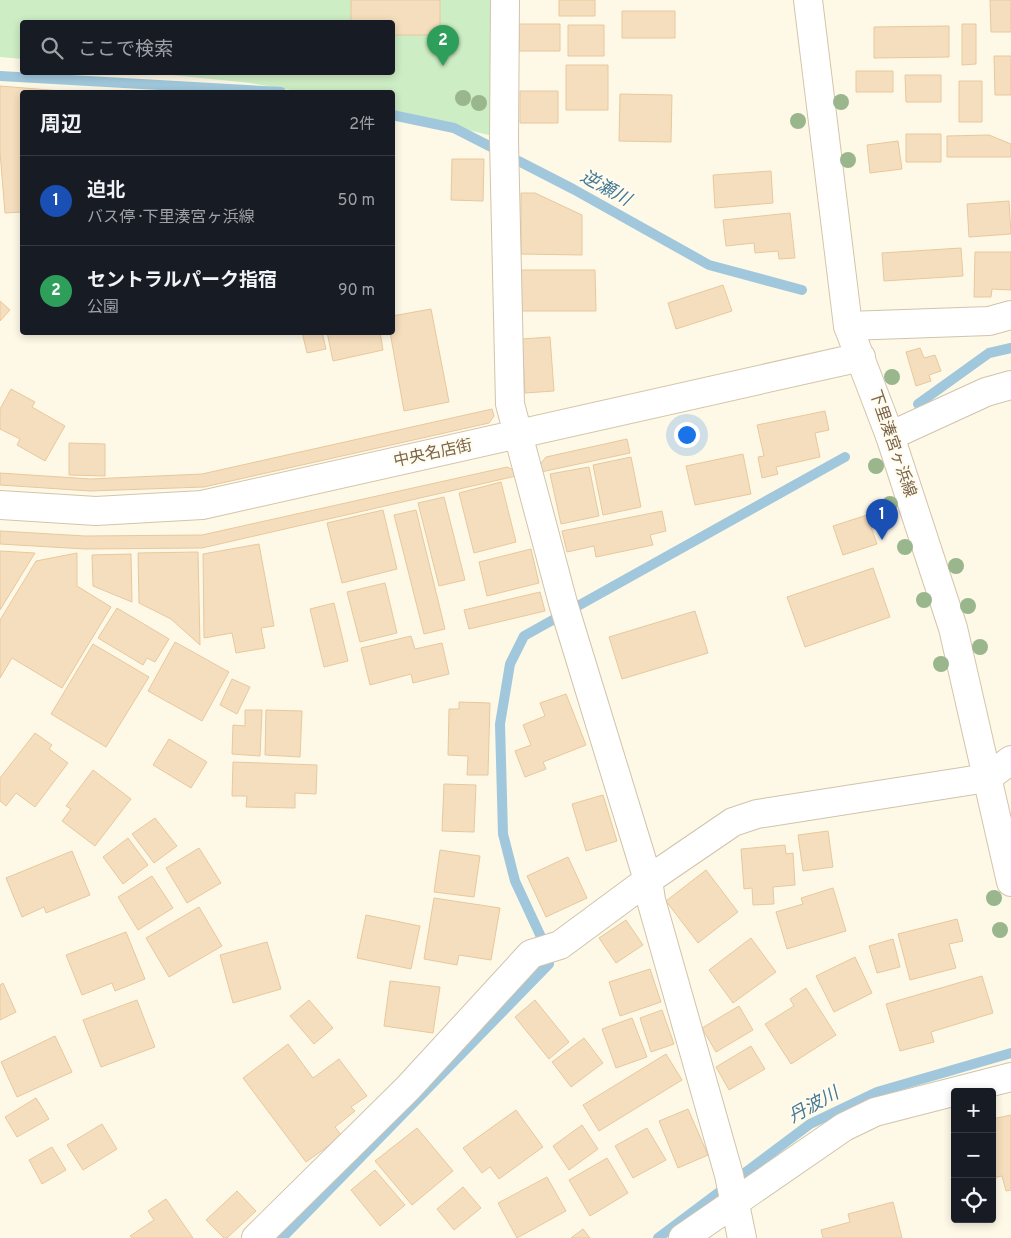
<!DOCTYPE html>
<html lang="ja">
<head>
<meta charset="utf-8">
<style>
	body { margin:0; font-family:Overpass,"Noto Sans JP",sans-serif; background:#20242c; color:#f1f3f6 }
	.controls { position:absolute; right:15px; bottom:15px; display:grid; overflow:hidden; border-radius:5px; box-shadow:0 2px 8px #0003 }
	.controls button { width:45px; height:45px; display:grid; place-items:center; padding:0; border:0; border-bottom:1px solid #363941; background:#171b24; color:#f1f3f6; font:25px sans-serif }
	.you { position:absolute; left:686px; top:434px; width:18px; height:18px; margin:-12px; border:4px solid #fff; border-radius:50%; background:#1a73e8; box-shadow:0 0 0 8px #1a73e833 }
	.badge { display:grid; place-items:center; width:32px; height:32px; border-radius:50%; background:#ee8b46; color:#fff; font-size:16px; font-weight:700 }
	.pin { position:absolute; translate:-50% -41px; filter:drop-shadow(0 1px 2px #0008) }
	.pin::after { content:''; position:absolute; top:26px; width:18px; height:15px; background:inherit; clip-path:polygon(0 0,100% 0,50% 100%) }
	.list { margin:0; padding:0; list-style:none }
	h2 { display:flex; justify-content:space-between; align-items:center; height:65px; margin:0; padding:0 20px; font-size:21px }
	h2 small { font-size:16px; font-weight:400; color:#9ea1a6 }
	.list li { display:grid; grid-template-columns:32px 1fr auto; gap:15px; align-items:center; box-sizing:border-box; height:90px; padding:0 20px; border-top:1px solid #363941 }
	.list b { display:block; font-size:19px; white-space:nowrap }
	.list p { margin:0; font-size:16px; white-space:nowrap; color:#9ea1a6 }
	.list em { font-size:16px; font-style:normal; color:#9ea1a6 }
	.icon { flex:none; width:28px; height:28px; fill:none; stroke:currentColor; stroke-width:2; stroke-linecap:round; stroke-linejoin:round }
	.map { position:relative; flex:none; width:1011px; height:1238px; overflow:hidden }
	.search { position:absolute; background:#171b24; box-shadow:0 2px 8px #0003; left:20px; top:20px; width:375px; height:55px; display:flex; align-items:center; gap:12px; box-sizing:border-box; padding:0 18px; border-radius:5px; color:#9ea1a6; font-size:19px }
	.panel { position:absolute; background:#171b24; box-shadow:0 2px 8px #0003; left:20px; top:90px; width:375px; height:245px; border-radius:5px }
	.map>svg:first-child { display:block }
</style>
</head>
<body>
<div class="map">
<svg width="1011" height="1238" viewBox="0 0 1011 1238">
	<rect width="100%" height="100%" fill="#fef9e7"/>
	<!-- green -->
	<path fill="#cdedc4" d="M0,0H493V136L393,112L392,92H302L250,83L152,73L392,72V22H22V59L0,57Z"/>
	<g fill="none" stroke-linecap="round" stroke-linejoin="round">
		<!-- stream -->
		<path stroke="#a0c7db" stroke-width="10" d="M0,76L281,92
			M392,115L454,128L573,189L709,265L802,290
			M918,404L989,353L1011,348
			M282,1238L549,964L542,939L515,881L503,834L500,724L510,664L524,636L845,457
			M658,1238L810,1124L877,1092L1011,1053"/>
	</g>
	<!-- building -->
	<path fill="#f5debd" stroke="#e8c89d" d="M351,0H440V35H392V22H351Z
		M559,0H595V16H559Z
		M990,0H1011V32H991Z
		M622,11H675V38H622Z
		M519,24H560V51H519Z
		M962,24H976V64L962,65Z
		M568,25H604V56H568Z
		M949,26V57L874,58V27Z
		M994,56H1011V95H995Z
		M566,65H608V110H566Z
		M856,71H893V92H856Z
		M905,75H941V102H906Z
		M959,81H982V122H959Z
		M0,86L74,92H22V212L5,213L0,152Z
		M520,91H558V123H520Z
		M620,94L672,95L671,142L619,141Z
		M906,134H941V162H906Z
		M989,135L1011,144V157H947V136Z
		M898,141L902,169L870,173L867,145Z
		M452,159H484L483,201L451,200Z
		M771,171L773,203L715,208L713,175Z
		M521,193H535L582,215V255L521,254Z
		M1009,201L1011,234L969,237L967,204Z
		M790,213L795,258L779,259L778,251L755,253L754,243L726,246L723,220Z
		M961,248L963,276L884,281L882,253Z
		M975,252H1011V290L992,289L991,297H974Z
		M521,270H595L596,311H522Z
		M723,285L732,311L676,329L668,303Z
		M0,301L10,310L0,321Z
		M431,309L449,402L404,411L390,332H392V316Z
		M302,332H322L326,349L307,353Z
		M327,332H380L383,350L333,361Z
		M550,337L554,391L525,393L522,339Z
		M920,348L924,358L935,355L941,371L929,375L931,381L916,386L906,352Z
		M11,389L35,402L32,407L65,426L45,461L17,445L20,439L0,429V409Z
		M492,409L494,416L489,423L204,487L90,491L0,485V473L91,479L202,474Z
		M825,411L829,430L815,433L820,457L776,467L778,474L762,478L758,457L764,456L757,425Z
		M627,439L630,453L541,472L539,466L546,457Z
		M69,443L105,444V476L69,475Z
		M743,454L751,494L695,505L686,466Z
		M631,457L641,507L603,515L593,465Z
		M507,467L514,470L516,476L202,548L85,549L0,544V531L85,536L202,535Z
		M589,467L599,516L561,524L550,474Z
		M501,482L516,542L474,553L459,493Z
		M444,497L465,580L439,586L418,503Z
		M383,510L397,569L342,583L327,523Z
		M416,510L445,629L424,634L394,515Z
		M662,511L666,531L650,535L653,545L596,557L594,546L567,552L562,531Z
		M867,515L877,544L843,555L833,526Z
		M259,544L274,626L261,628L265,648L236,653L232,633L204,638L203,554Z
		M531,549L539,583L487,596L479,562Z
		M0,551L35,553L0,610Z
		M198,552L200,645L171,619L139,603L138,553Z
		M77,553V586L111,607L62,688L12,658L0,678V620L36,561Z
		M131,554L132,602L93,586L92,555Z
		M873,568L890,617L805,647L787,597Z
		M385,583L397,633L360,642L347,592Z
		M540,592L545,611L469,629L464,610Z
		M334,603L348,661L324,667L310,609Z
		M117,608L169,639L155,662L147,658L143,665L98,638Z
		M695,611L708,653L622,679L609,637Z
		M411,636L415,649L442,643L449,674L413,683L411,674L370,685L361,648Z
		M175,642L229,672L202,721L148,691Z
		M93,644L149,677L106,747L51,714Z
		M232,679L250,687L237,714L220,705Z
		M566,694L586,745L543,762L546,769L525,777L515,751L531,745L523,725L545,716L540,703Z
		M459,702L490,703L488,775H467L468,756L448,755L449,709H459Z
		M245,710H262L260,756L232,754L233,725L245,726Z
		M266,710L302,711L300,757L265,755Z
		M35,733L52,745L49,749L68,763L35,807L16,793L6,806L0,801V778Z
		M169,739L207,762L191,788L153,765Z
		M233,762L317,765L316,794L295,793V808L246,807L247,796H232Z
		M93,770L131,799L95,846L62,821L71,809L66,806Z
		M444,784L476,785L474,832L442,831Z
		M603,795L617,841L586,851L572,804Z
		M155,818L177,846L154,863L132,834Z
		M828,831L833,867L803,871L798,835Z
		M128,838L148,865L123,884L103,857Z
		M785,845L786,854L793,853L795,885L773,887L774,904L753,905L752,888L744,889L741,849Z
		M199,848L221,883L187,903L166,868Z
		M440,850L480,856L474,897L434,892Z
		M72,851L90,895L46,913L44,907L22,917L6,878Z
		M568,857L587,898L546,917L527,876Z
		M706,870L738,912L698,943L666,901Z
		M152,876L173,908L138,930L118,897Z
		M833,888L846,931L787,949L776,912L803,904L801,898Z
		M434,898L500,908L491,960L459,955L457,965L424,959Z
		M199,907L222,946L169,977L146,938Z
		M366,915L420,926L411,969L357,958Z
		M957,919L963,941L949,944L956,968L910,980L898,934Z
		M626,920L643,945L616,963L599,938Z
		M126,932L145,979L115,991L112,983L82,995L66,955Z
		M751,938L776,972L733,1003L709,970Z
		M893,939L900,967L877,973L869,946Z
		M267,942L281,989L233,1003L220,955Z
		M855,957L872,993L834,1012L816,976Z
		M650,969L661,1002L620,1016L609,982Z
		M982,976L993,1013L931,1032L934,1042L900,1051L886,1004Z
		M390,981L440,987L433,1033L384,1026Z
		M3,983L16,1012L0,1020V985Z
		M806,988L836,1035L791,1064L765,1024L794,1006L790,999Z
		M137,1000L155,1047L101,1067L83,1020Z
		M309,1000L333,1028L314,1044L290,1016Z
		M535,1000L569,1042L549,1059L515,1017Z
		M739,1006L753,1030L716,1052L702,1028Z
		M662,1010L674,1044L651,1052L640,1018Z
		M632,1018L647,1057L616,1068L602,1029Z
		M55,1036L72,1072L17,1097L1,1062Z
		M584,1038L603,1063L571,1087L552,1062Z
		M288,1044L313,1078L339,1059L367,1096L351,1107L355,1111L335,1127L342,1136L306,1162L243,1078Z
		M751,1046L765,1069L729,1090L716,1067Z
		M666,1054L682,1080L599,1131L583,1105Z
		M36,1098L49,1119L17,1137L5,1117Z
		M688,1109L708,1155L678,1168L659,1121Z
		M516,1110L543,1147L499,1179L490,1167L482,1173L463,1148Z
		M1011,1115V1190L1006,1191L1002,1176L992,1178V1119Z
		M102,1124L117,1149L83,1170L67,1145Z
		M582,1125L598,1149L569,1170L553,1146Z
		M417,1128L453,1171L412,1205L375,1161Z
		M647,1128L666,1160L633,1178L615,1146Z
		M52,1147L66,1170L42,1184L29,1160Z
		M607,1158L628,1193L590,1216L569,1180Z
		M375,1170L405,1205L380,1226L351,1190Z
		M547,1177L566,1211L517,1238L498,1203Z
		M463,1187L481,1208L454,1230L437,1209Z
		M237,1191L256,1211L227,1238H224L206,1220Z
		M166,1199L193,1238H132L130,1236L154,1220L148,1211Z
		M893,1202L902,1238H823L821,1230L850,1222L848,1214Z
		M583,1229L590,1238H571Z"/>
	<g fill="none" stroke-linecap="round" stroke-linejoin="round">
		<defs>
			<path id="street" d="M505,0L504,141L510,404L563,603L648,880L651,900L729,1175L742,1238
				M848,326L989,321L1011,315
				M890,436L986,392L1011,385
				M256,1238L408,1088L531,954L560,945L648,880L733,822L757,814L987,778L1011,760
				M683,1238L844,1127L875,1112L1011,1077"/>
			<path id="secondary" d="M808,0L848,326L890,436L953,628L1011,882
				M0,505L96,511L202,505L861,357"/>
		</defs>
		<!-- street casing -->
		<use href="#street" stroke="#d1c3ac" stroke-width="30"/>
		<!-- secondary casing -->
		<use href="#secondary" stroke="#d4c4a9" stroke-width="30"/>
		<!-- street -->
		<use href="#street" stroke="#fff" stroke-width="28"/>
		<!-- secondary -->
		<use href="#secondary" stroke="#fff" stroke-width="28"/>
	</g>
	<!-- trees -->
	<g fill="#99b68c">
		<circle cx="463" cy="98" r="8"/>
		<circle cx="841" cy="102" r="8"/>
		<circle cx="479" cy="103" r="8"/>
		<circle cx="798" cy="121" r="8"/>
		<circle cx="848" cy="160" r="8"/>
		<circle cx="892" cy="377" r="8"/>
		<circle cx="876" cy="466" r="8"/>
		<circle cx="890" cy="504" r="8"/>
		<circle cx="905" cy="547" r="8"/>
		<circle cx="956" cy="566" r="8"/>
		<circle cx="924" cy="600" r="8"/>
		<circle cx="968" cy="606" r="8"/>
		<circle cx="980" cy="647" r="8"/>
		<circle cx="941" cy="664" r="8"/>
		<circle cx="994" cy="898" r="8"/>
		<circle cx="1000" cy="930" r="8"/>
	</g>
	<g text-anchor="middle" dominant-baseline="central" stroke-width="4.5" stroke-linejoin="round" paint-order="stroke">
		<!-- street labels -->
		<g font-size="16" fill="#7a6449" stroke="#fffcef">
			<text transform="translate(892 444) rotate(71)">下里湊宮ヶ浜線</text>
			<text transform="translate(433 454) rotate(-12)">中央名店街</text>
		</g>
		<!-- water labels -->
		<g font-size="18" font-style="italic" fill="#447895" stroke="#fffcef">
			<text transform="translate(605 189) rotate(29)">逆瀬川</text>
			<text transform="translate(814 1106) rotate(-29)">丹波川</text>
		</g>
	</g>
</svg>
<div class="controls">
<button>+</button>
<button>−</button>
<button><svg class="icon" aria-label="locate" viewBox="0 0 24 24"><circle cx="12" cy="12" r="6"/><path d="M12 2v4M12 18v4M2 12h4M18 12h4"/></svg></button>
</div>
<div class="you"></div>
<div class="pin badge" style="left:882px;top:540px;background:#1a4fb4">1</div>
<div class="pin badge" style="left:443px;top:66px;background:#2e9e5b">2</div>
<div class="search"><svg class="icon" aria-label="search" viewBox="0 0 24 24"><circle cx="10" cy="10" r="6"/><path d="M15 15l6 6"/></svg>ここで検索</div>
<section class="panel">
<h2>周辺<small>2件</small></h2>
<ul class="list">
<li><span class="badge" style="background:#1a4fb4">1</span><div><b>迫北</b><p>バス停 · 下里湊宮ヶ浜線</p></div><em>50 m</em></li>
<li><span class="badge" style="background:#2e9e5b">2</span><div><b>セントラルパーク指宿</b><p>公園</p></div><em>90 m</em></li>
</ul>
</section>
</div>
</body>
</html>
